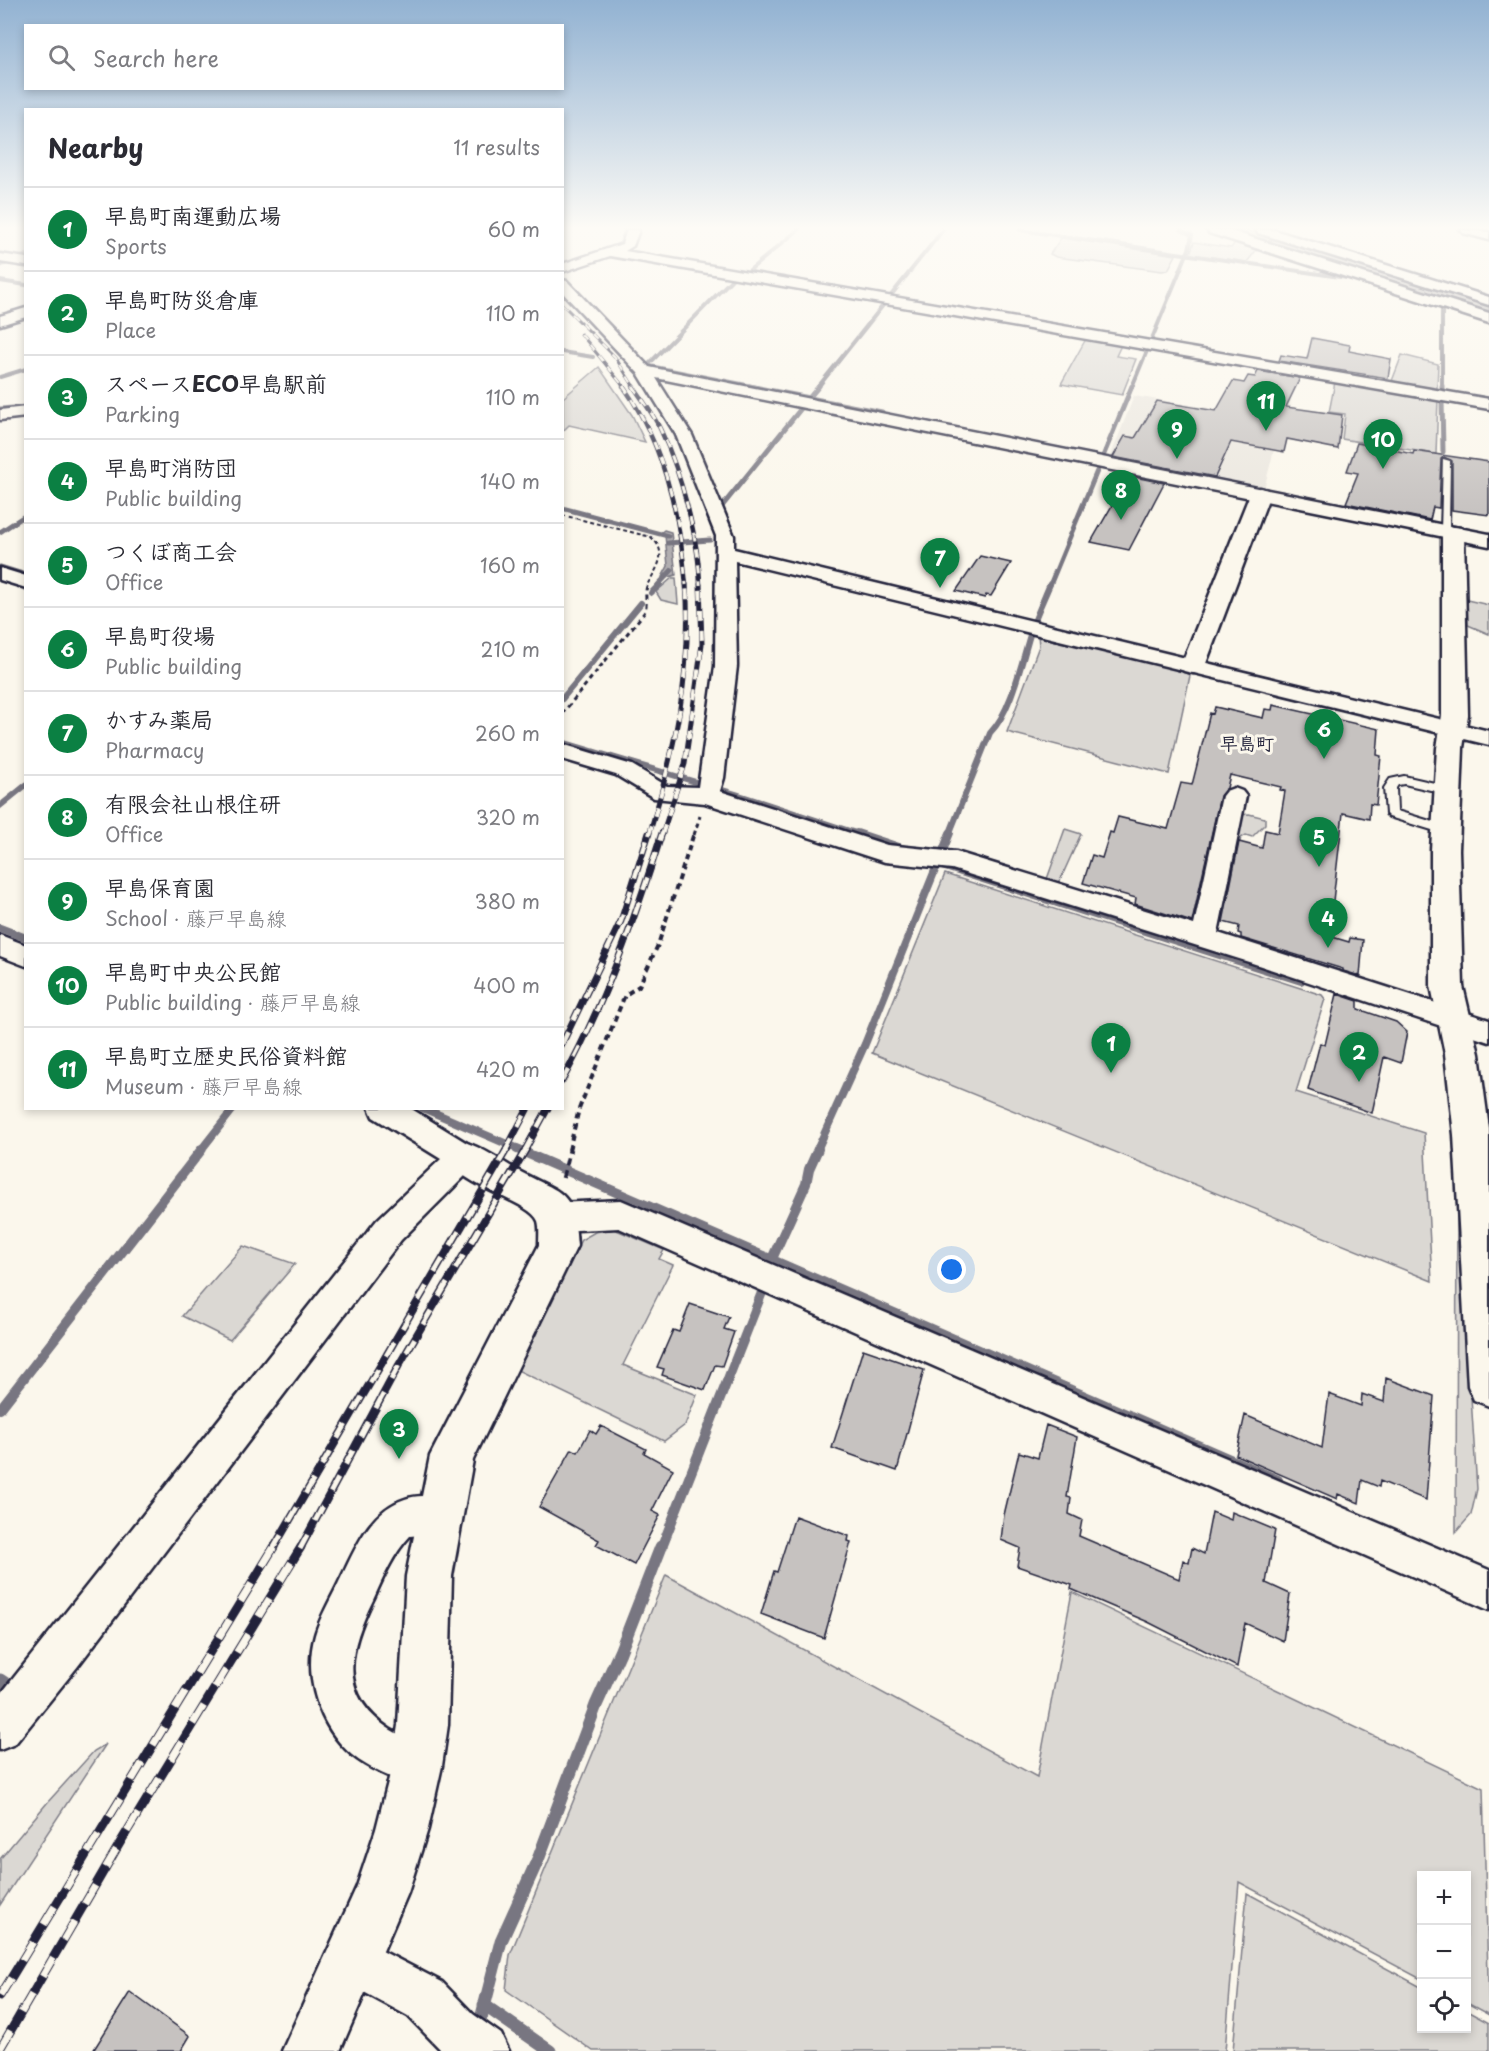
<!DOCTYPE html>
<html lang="en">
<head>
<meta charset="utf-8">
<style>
	body { margin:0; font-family:"Playpen Sans","Klee One",sans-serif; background:#f2f2f3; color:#2b2b33 }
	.controls { position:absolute; right:18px; bottom:18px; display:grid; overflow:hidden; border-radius:0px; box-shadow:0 3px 9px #0003 }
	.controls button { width:54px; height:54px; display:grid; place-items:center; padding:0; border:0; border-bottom:2px solid #e1e1e2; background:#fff; color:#2b2b33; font:30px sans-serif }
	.you { position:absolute; left:952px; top:1270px; width:21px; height:21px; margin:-15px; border:4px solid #fff; border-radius:50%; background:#1a73e8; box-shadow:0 0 0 9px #1a73e833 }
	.badge { display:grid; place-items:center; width:39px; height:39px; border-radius:50%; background:#0b8043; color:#fff; font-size:20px; font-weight:700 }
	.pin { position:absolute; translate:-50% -50px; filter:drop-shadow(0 2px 3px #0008) }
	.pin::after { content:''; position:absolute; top:32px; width:21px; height:18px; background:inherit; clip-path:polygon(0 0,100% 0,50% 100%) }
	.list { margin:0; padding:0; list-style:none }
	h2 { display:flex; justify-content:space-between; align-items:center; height:78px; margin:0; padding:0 24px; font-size:26px }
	h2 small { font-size:20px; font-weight:400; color:#7c7c81 }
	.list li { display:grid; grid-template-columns:39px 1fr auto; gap:18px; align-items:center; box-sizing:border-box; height:84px; padding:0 24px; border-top:2px solid #e1e1e2 }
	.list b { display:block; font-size:22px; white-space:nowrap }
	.list p { margin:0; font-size:20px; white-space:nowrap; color:#7c7c81 }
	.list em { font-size:20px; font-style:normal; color:#7c7c81 }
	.icon { flex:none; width:33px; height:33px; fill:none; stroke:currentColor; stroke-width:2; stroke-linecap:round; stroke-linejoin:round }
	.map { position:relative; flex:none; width:1489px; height:2051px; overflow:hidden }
	.search { position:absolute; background:#fff; box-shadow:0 3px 9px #0003; left:24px; top:24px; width:540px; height:66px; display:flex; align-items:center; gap:15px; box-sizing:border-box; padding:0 21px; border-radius:0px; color:#7c7c81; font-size:22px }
	.panel { position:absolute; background:#fff; box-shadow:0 3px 9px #0003; left:24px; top:108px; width:540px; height:1002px; border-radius:0px }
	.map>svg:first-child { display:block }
</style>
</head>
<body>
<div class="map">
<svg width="1489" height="2051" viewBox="0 0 1489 2051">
	<rect width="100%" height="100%" fill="#fbf7ec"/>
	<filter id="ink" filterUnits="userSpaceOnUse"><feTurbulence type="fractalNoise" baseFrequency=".0167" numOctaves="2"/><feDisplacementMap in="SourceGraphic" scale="12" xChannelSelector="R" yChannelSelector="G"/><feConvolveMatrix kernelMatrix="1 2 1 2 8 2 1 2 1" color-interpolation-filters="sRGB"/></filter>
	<g filter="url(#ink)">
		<!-- built -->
		<path fill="#ebe7df" d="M1134,396L1254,415L1275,446L1264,489L1110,458Z"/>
		<!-- green -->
		<path fill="#dbd8d3" stroke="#7e7d87" stroke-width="1.5" d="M1061,238L1176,255L1168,270L1162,271L1056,257L1050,254Z
			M1237,240L1259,247L1247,262L1190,254L1194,242L1231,248Z
			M1087,337L1122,343L1116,356L1136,359L1122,395L1061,384Z
			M1402,355L1438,364L1437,389L1392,381Z
			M599,367L632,415L645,442L569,425L563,431V398Z
			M1335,382L1438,398L1436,454L1342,439L1345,414L1329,412Z
			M672,578H676L678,604L661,600L656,592Z
			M1467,600L1489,605V634L1468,625Z
			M1038,634L1191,671L1169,774L1007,732L1039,646Z
			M1249,814L1265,818V824L1252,837L1246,835L1241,838L1234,860L1229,859L1240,815Z
			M1065,829L1081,834L1057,887L1041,882L1047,879Z
			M945,874L1322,995L1325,999L1296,1092L1424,1133L1432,1281L872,1053Z
			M1457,1183L1477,1489L1471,1515L1456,1532Z
			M614,1229L664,1250L659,1259L673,1265L623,1365L697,1395L685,1425L664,1441L513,1368L581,1240L595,1232Z
			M243,1246L295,1264L230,1340L182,1316Z
			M666,1575L1037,1777L1072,1592L1483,1788L1489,2015L1467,2003L1466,1876H1422L1421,1979L1239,1882L1225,2051H593L506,1990L510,1955Z
			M106,1744L0,1905V1859L47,1803L94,1751Z
			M1247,1893L1421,1987L1422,2028H1466L1467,2011L1489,2023V2051H1233Z"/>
		<!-- water -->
		<path fill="#b1aeb0" stroke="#787681" stroke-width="1.5" d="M1231,230H1246L1489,306V312Z
			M664,530L671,532L676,575L666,578L662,577L668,566L665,535L659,534Z"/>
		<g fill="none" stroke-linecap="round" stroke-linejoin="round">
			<!-- stream-far5 -->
			<path stroke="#787681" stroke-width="4" d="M1020,230L1354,279
				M1458,230L1489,239
				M613,248L621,243L625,230
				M0,266L26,255
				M0,281L26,285
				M1442,307V387
				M562,352L593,357
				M645,365L757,387
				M648,365L734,277L746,273L798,230
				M0,377L26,369
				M818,387L943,230
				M1132,387L1189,249L1192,235L1181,230"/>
			<!-- stream-far4 -->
			<path stroke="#787681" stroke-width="5" d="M749,386L882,412
				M1442,386V393
				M809,398L819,386
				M1442,399L1443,452
				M0,409L26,407
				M562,508L668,536
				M715,515L803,406
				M0,532L26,515
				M668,543L710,540
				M0,567L26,575
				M658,585L672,570
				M1050,585L1132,386"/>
			<!-- stream-far3 -->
			<path stroke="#787681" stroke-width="6" d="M651,593L660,584
				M562,699L641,603
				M562,742L736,794L862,835
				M0,806L26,785
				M949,835L990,733C1013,710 1023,654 1034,622C1039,609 1045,596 1050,584"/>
			<!-- stream-far2 -->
			<path stroke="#787681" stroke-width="8" d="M857,833L905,849
				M942,866L1301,981
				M0,928L26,938
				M423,1108L521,1150
				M201,1150L234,1108
				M817,1150L865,1044L950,833"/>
			<!-- stream-far1 -->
			<path stroke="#787681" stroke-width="10" d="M517,1149L1278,1480
				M0,1409L202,1149
				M661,1549L761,1295L771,1261L806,1184L809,1169L818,1149"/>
			<!-- stream -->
			<path stroke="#787681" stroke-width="13" d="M0,1680L6,1684
				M484,2005L550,2051
				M476,2027L482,2015L501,1941L539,1857L596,1705L620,1652L661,1547"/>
		</g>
		<!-- building -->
		<path fill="#c6c2c0" stroke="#22223b" stroke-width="1.5" d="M1312,338L1350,345L1349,351L1391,359L1388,378L1279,361L1281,355L1307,359Z
			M1258,371L1300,378L1286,407L1342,415L1338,449L1287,439L1284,452L1231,442L1215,477L1113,457L1125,436L1135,438L1157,401L1216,411L1233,381L1244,383L1248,376L1255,377Z
			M1357,443L1413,454L1414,451L1489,462V515L1452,510V461L1444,457L1441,459L1439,508L1433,507L1430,520L1346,503L1358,473L1347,471Z
			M1129,476L1164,483L1129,550L1091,542Z
			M980,556L1011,563L991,596L986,595L985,598L956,591Z
			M1273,705L1379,729L1377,755L1381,756L1376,805L1370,804L1369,819L1343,813L1329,936L1349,942L1350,938L1363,940L1360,976L1343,971V969L1241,938V934L1238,933L1239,926L1223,922L1239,842L1262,848L1265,830L1278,833L1285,791L1280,790L1281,787L1230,775L1227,788L1220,796L1192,922L1135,904L1136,898L1083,883L1092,855L1102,858L1110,832L1113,833L1118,817L1168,829L1181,783L1192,785L1210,713L1213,714L1215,707L1263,718L1265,709L1272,710Z
			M1337,994L1358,1001V1009L1396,1022L1407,1032L1401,1063L1384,1057L1372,1113L1308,1090L1320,1043L1325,1045Z
			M690,1304L729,1317L724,1329L734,1332L722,1366L715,1365L705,1390L662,1375L664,1369L657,1367L673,1330L679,1332Z
			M863,1349L924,1370L897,1471L832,1448Z
			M1386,1378L1434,1396L1426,1500L1380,1481L1379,1487L1362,1480L1359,1503L1338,1494L1337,1499L1236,1455L1245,1415L1322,1448L1329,1394L1361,1406L1362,1394L1384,1402Z
			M1046,1425L1077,1437L1067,1497L1071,1498L1069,1514L1082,1520L1079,1536L1179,1579L1183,1560L1189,1563L1192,1548L1204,1554L1212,1512L1231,1520L1232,1512L1275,1530L1266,1583L1290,1594L1283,1641L1245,1623L1237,1667L1148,1622L1071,1589L1072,1585L1017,1566L1020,1548L1001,1540L1004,1515L1019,1452L1038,1458Z
			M601,1426L646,1449L644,1453L673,1469L652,1511L660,1515L634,1565L596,1545L599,1540L539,1507L572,1449L578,1452L590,1430L596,1434Z
			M795,1516L849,1536L848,1541L851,1542L824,1638L761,1614L774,1571L777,1572Z
			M130,1992L190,2036L181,2051H93Z"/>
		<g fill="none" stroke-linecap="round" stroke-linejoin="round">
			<defs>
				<path id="lane" d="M1443,459L1450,461L1449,531L1445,534L1441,531Z
					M1404,776L1452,787L1454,790L1448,794L1404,784L1398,785L1396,788L1397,811L1450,827L1452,830L1450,833H1442L1389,817L1386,814L1384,788L1390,779Z"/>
				<path id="street" d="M627,230H639L633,246L625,251L1489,399V409L610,256L562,272V264L622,244Z
					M1256,230H1274L1489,297V305L1258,233Z
					M1461,230L1489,232V240L1463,233Z
					M0,254L26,258V266L0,262Z
					M562,280L567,281L649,367L1489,534V546L656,378L692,435L734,536V549L1489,731V745L735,561L737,666L724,778L720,791L887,845L956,852L1194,925L1222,796L1226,791L1234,788L1242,791L1246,796L1218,933L1489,1020V1042L1252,963L952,869L885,862L705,803L654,798L616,775L562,759V744L632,765L667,786L698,787L715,666L716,536L676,435L638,373L562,292Z
					M26,308V317L0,325V316Z
					M26,407V417L0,420V410Z
					M0,568L26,576V588L0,580Z
					M0,935L26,945V966L0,956Z
					M369,1108H410L475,1148L480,1157L475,1166L401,1240L78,1666L15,1744L0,1750V1695L377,1220L441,1159L373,1117Z
					M621,1200L1489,1570V1610L619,1228L557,1231L546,1227L541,1217L546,1207L557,1203Z
					M441,1495L455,1500L460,1514L455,1528L441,1533L410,1536C393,1554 383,1578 373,1600C349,1649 336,1694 391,1730C404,1738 419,1744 432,1751L439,1766L432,1781L417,1788C395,1779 370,1770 352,1755C319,1727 303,1677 315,1635C320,1617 331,1599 339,1582C355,1550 369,1511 405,1499C416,1495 429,1496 441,1495Z
					M353,1936L442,1982L473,2014L501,2034L509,2051H442L408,2016L336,1977L329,1960L336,1943Z"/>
				<path id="secondary" d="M1207,230H1228L1489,313V323L1209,233Z
					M1260,488L1267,490L1270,494L1205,666L1202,671L1193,673L1184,671L1181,666L1250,494L1253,490Z
					M1453,527L1461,528L1464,533L1468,715L1463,748L1459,850L1463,986L1479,1054L1489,1129V1406L1474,1400L1468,1386L1454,1135L1445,1054L1431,986V850L1437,748L1442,715V533L1445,528Z
					M464,1142C483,1148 500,1160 517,1170C562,1195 574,1187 577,1246L473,1460L452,1576L448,1725L442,1766L428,1829L408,1893L340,2051H282L357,1886L376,1829L392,1766L398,1725L406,1576L430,1456L539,1245C539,1238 540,1227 538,1221C530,1201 461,1187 446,1157L451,1146Z"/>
			</defs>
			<!-- lane casing -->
			<use href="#lane" stroke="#22223b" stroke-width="4"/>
			<!-- street casing -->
			<use href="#street" stroke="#22223b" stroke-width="5"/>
			<!-- secondary casing -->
			<use href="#secondary" stroke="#22223b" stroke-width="5"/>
			<!-- path-far3 -->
			<path stroke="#22223b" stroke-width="2" stroke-dasharray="4 3" stroke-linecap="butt" d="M562,515L651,537C669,553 657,568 647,585"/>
			<!-- path-far2 -->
			<path stroke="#22223b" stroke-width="3" stroke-dasharray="4.5 4" stroke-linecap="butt" d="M562,714L644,613C649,603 643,594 648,584
				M694,835L700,816"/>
			<!-- path-far1 -->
			<path stroke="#22223b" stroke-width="4" stroke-dasharray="6 4.5" stroke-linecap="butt" d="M569,1150L579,1109L625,995L639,986L658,945L694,833"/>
			<!-- path -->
			<path stroke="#22223b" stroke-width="4.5" stroke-dasharray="8 5" stroke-linecap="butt" d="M563,1178L570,1149"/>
			<!-- lane -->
			<use href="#lane" fill="#fbf7ec" fill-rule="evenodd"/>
			<!-- street -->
			<use href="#street" fill="#fbf7ec" fill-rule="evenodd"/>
			<!-- secondary -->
			<use href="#secondary" fill="#fbf7ec" fill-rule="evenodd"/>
			<defs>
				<path id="rail-far5" d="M562,304L615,357L634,387
					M581,334L624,387"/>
				<path id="rail-far4" d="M623,386C664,444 680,515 686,585
					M633,386C643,401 655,416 662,433C681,473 699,541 700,585"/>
				<path id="rail-far3" d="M649,835C674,753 693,670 686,584
					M662,835L685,764L702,644L700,584"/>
				<path id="rail-far2" d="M562,1044L621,921L649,833
					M562,1081C605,1003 635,918 662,833
					M506,1150L528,1108
					M525,1150L548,1108"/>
				<path id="rail-far1" d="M273,1549L507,1149
					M300,1549L399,1365L526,1149"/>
				<path id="rail" d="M0,1996L274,1547
					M0,2049L120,1843L301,1547"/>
			</defs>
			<!-- rail-far5 casing -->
			<use href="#rail-far5" stroke="#22223b" stroke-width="3"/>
			<!-- rail-far4 casing -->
			<use href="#rail-far4" stroke="#22223b" stroke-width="4.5"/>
			<!-- rail-far3 casing -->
			<use href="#rail-far3" stroke="#22223b" stroke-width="5"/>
			<!-- rail-far2 casing -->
			<use href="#rail-far2" stroke="#22223b" stroke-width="7"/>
			<!-- rail-far1 casing -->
			<use href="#rail-far1" stroke="#22223b" stroke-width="8"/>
			<!-- rail casing -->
			<use href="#rail" stroke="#22223b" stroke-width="9"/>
			<!-- rail-far5 -->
			<use href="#rail-far5" stroke="#fbf7ec" stroke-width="2" stroke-dasharray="7" stroke-linecap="butt"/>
			<!-- rail-far4 -->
			<use href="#rail-far4" stroke="#fbf7ec" stroke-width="3" stroke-dasharray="8" stroke-linecap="butt"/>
			<!-- rail-far3 -->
			<use href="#rail-far3" stroke="#fbf7ec" stroke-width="4" stroke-dasharray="10" stroke-linecap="butt"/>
			<!-- rail-far2 -->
			<use href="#rail-far2" stroke="#fbf7ec" stroke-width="4.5" stroke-dasharray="13" stroke-linecap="butt"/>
			<!-- rail-far1 -->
			<use href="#rail-far1" stroke="#fbf7ec" stroke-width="5" stroke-dasharray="16" stroke-linecap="butt"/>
			<!-- rail -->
			<use href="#rail" stroke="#fbf7ec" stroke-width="7" stroke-dasharray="21" stroke-linecap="butt"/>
		</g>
	</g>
	<!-- sky -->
	<linearGradient id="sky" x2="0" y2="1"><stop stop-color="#92b2d2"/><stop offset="0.44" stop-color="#fdfbf6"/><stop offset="1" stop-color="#fdfbf6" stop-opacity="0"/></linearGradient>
	<rect width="1489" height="517" fill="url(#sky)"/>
	<g text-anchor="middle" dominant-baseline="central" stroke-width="6" stroke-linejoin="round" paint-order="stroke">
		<!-- far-district labels -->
		<g font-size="18" font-weight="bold" fill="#22223b" stroke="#fbf7ec">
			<text x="1247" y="742">早島町</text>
		</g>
	</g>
</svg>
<div class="controls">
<button>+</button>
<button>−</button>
<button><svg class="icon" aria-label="locate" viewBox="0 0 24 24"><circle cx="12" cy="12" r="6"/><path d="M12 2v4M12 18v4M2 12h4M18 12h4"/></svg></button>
</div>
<div class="you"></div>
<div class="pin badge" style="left:1111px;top:1073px">1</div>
<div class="pin badge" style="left:1359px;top:1082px">2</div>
<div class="pin badge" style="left:399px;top:1459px">3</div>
<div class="pin badge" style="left:1328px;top:948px">4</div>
<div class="pin badge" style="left:1319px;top:867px">5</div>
<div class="pin badge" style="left:1324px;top:759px">6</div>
<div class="pin badge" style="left:940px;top:588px">7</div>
<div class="pin badge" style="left:1121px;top:520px">8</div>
<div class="pin badge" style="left:1177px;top:459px">9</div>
<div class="pin badge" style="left:1383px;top:469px">10</div>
<div class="pin badge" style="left:1266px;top:431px">11</div>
<div class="search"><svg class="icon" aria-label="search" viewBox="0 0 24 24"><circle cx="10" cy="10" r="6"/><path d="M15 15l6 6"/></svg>Search here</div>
<section class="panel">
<h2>Nearby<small>11 results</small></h2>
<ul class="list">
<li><span class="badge">1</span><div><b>早島町南運動広場</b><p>Sports</p></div><em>60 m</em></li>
<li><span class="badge">2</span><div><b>早島町防災倉庫</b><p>Place</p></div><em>110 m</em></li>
<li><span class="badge">3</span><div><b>スペースECO早島駅前</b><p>Parking</p></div><em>110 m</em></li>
<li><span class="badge">4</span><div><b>早島町消防団</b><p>Public building</p></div><em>140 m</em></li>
<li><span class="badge">5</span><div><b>つくぼ商工会</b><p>Office</p></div><em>160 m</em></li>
<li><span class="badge">6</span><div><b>早島町役場</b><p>Public building</p></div><em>210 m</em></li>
<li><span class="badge">7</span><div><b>かすみ薬局</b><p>Pharmacy</p></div><em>260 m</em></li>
<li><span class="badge">8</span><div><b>有限会社山根住研</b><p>Office</p></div><em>320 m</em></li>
<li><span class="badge">9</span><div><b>早島保育園</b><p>School · 藤戸早島線</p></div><em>380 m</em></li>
<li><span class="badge">10</span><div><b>早島町中央公民館</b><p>Public building · 藤戸早島線</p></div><em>400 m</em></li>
<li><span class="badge">11</span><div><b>早島町立歴史民俗資料館</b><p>Museum · 藤戸早島線</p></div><em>420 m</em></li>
</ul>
</section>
</div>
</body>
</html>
